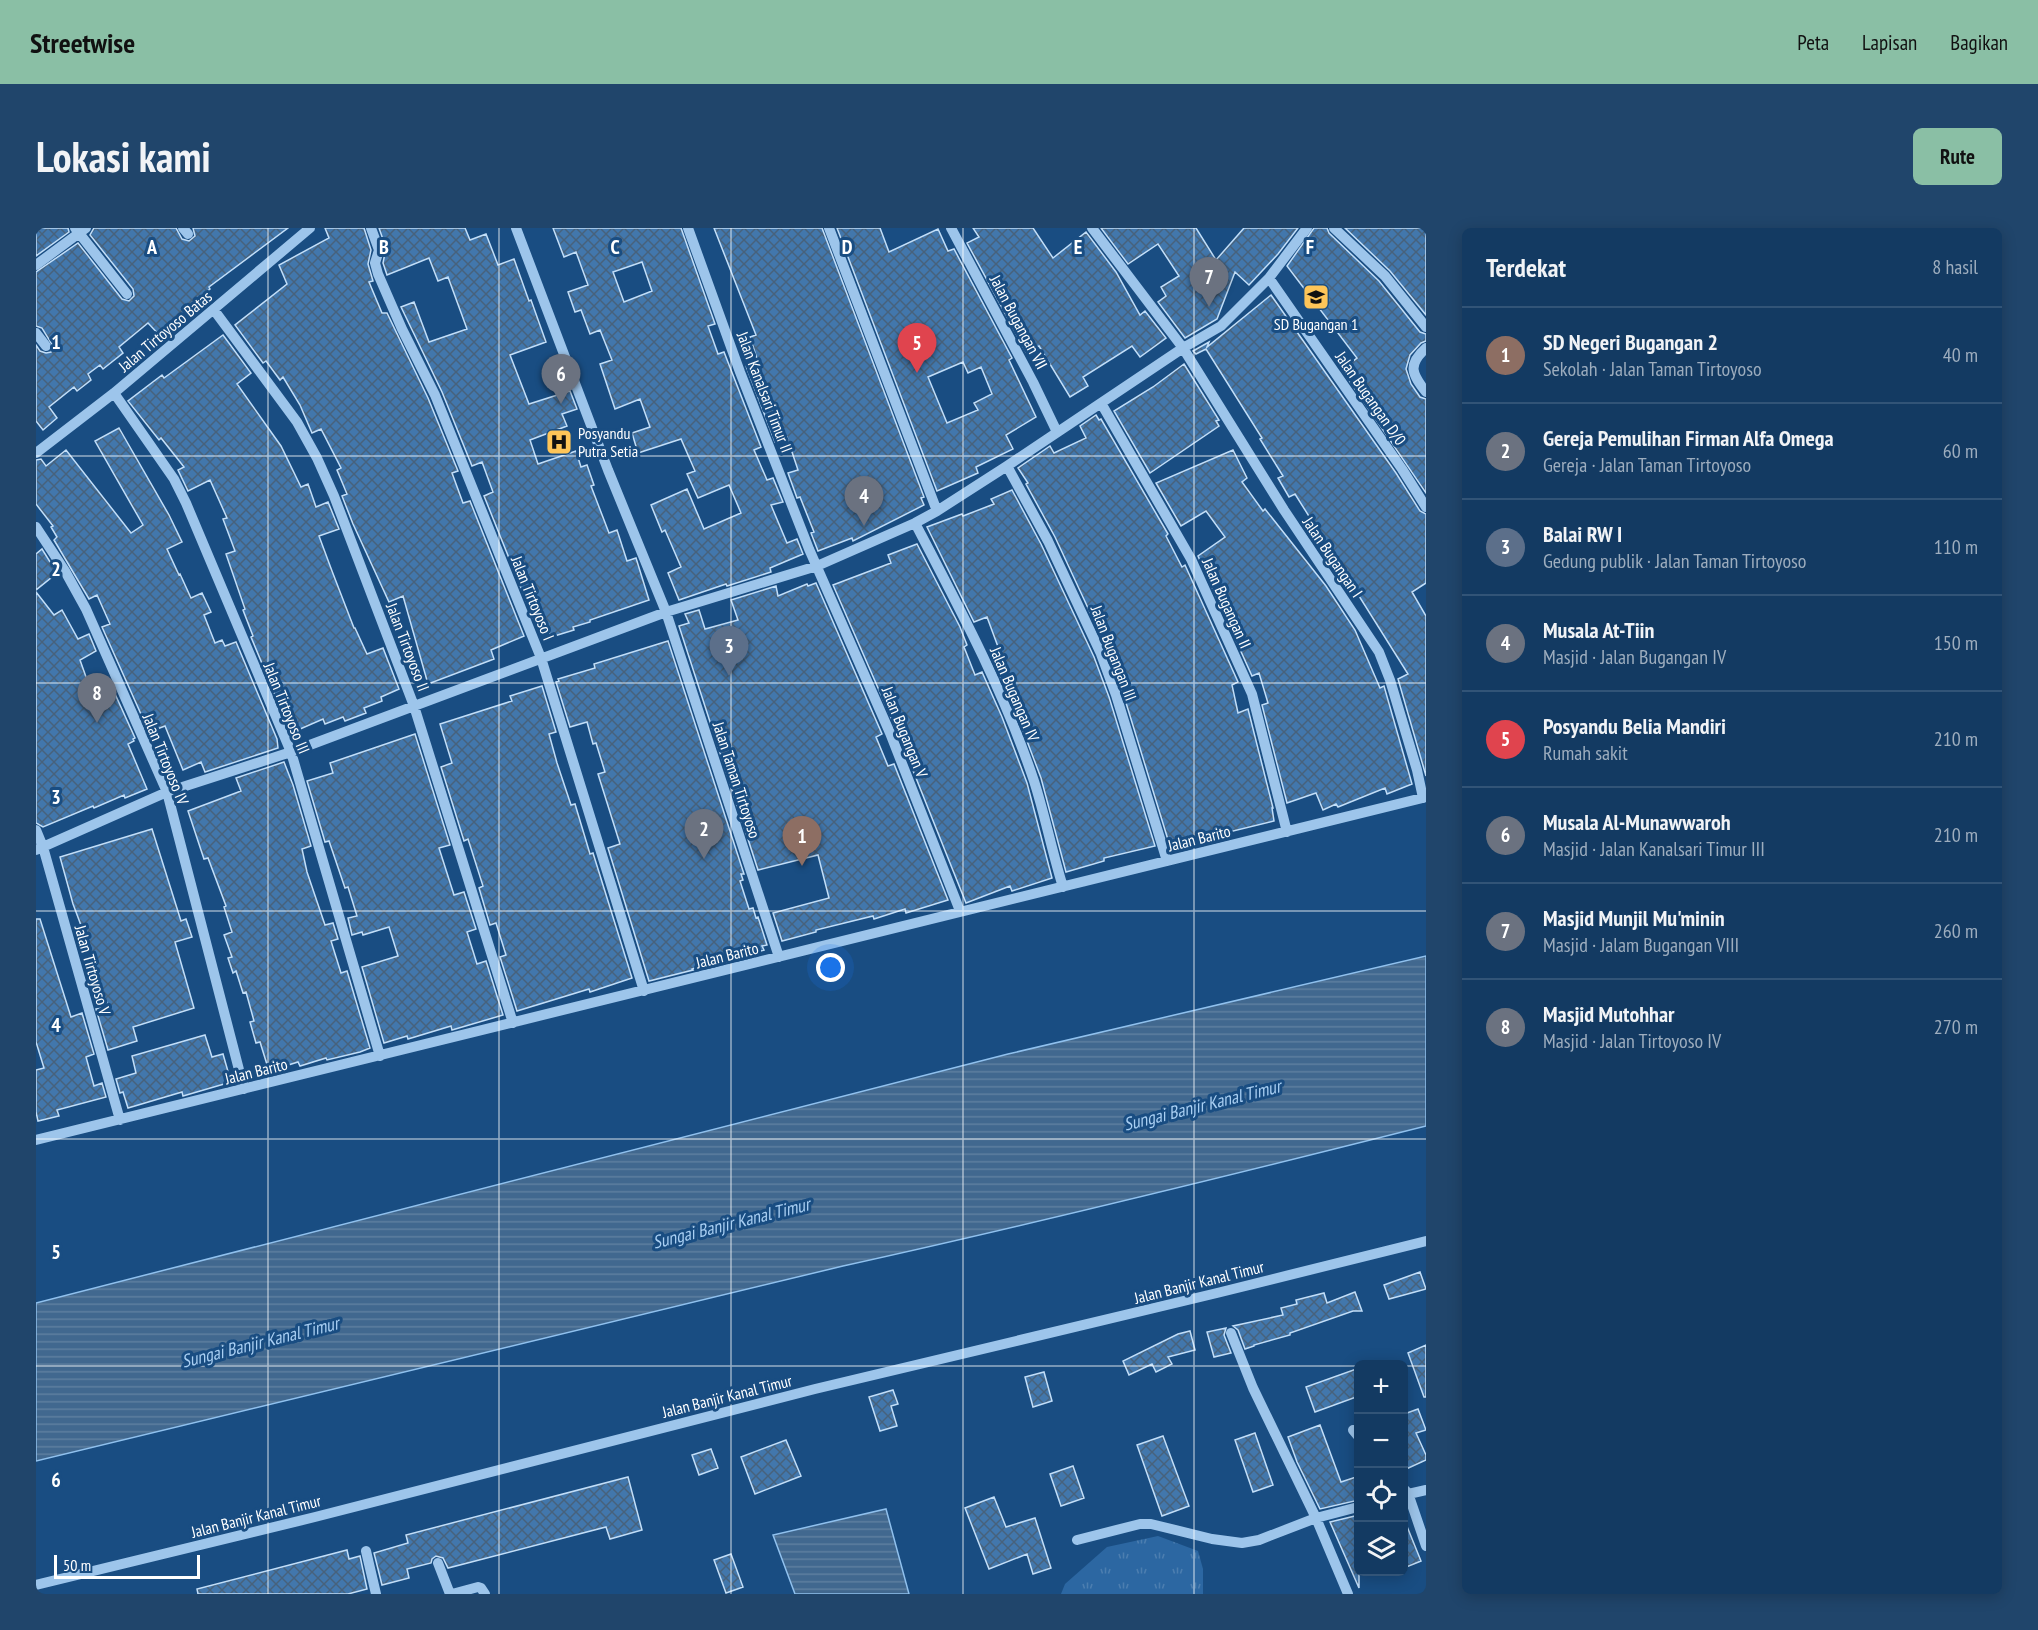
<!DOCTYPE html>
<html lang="id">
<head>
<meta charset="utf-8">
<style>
	body { margin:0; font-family:"PT Sans Narrow",sans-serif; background:#20456b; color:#f1f3f6 }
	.controls { position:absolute; right:18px; bottom:18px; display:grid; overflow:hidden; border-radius:9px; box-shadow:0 3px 15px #0003 }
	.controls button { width:54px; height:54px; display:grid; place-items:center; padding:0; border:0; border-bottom:2px solid #325477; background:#133a62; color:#f1f3f6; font:30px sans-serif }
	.scale { position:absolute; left:18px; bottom:15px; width:146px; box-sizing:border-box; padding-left:6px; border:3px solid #fff; border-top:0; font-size:16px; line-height:21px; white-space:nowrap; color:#fff; -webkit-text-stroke:4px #194d82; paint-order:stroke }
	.you { position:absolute; left:795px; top:740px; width:21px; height:21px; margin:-15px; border:4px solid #fff; border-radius:50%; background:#1a73e8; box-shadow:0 0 0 9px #1a73e833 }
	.badge { display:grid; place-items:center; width:39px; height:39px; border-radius:50%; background:#8abfa5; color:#fff; font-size:20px; font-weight:700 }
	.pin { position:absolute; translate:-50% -50px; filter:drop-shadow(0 2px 3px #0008) }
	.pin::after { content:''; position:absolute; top:32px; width:21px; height:18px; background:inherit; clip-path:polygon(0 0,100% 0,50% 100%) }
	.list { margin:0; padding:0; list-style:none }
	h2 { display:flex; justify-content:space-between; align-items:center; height:78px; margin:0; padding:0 24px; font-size:26px }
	h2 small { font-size:20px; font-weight:400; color:#9dadbe }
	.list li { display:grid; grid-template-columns:39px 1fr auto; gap:18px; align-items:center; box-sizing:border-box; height:96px; padding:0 24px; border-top:2px solid #325477 }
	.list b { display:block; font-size:22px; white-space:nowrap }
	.list p { margin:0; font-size:20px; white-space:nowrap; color:#9dadbe }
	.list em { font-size:20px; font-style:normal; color:#9dadbe }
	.icon { flex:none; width:33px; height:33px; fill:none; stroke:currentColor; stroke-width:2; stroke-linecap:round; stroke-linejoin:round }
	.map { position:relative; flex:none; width:1390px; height:1366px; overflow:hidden; border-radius:9px }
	header { display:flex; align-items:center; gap:36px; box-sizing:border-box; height:84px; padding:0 30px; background:#8abfa5; color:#111 }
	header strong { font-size:28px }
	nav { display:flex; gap:33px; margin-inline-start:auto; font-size:21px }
	.intro { display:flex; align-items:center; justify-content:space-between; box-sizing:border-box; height:144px; padding:0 36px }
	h1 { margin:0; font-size:42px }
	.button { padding:15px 27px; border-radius:9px; background:#8abfa5; color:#111; font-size:21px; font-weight:700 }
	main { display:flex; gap:36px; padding:0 36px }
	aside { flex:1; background:#133a62; border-radius:9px; box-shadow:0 3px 15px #0003 }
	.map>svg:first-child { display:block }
</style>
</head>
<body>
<header>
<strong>Streetwise</strong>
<nav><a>Peta</a><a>Lapisan</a><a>Bagikan</a></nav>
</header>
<div class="intro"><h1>Lokasi kami</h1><a class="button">Rute</a></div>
<main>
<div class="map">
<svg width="1390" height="1366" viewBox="0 0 1390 1366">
	<defs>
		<pattern id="grass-tufts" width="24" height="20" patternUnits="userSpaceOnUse" patternTransform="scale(1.5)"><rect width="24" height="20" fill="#2c67a2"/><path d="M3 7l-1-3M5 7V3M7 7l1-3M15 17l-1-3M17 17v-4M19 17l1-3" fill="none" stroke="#4c7eb0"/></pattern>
		<pattern id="water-rules" width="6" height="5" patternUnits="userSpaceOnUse" patternTransform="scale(1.5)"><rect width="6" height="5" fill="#41688f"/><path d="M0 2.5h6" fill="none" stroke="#5e7fa0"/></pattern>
		<pattern id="building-cross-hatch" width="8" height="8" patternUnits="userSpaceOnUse" patternTransform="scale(1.5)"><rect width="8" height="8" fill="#4277ac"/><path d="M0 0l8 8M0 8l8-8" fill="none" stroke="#47627c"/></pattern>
	</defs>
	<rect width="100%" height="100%" fill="#194d82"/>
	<!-- grass -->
	<path fill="url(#grass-tufts)" d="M1122,1308L1162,1323L1167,1341V1366H1025L1029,1356L1071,1319Z"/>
	<!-- water -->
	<path fill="url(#water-rules)" stroke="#90c1ee" stroke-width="1.5" d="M1390,728V898C1196,947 1002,995 807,1038L0,1233V1075L972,826Z
		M850,1281L873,1366H759L737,1307Z"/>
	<!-- building -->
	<path fill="url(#building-cross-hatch)" stroke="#c2def8" stroke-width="1.5" fill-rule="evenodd" d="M0,0H32L33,4L0,28Z
		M58,0H140L146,11L153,13L159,8L157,0H252L173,59L174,61L155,76L161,82L128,112L112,95L83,119L87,125L67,141L64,137L52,146L55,152L41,163L38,159L13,179L21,190L7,202L0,193V117L4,123L10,125L15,124L17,118L6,100L0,98V44L42,15L86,71L93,73L98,68L97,61L54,7Z
		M289,0H328L335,22L332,36L337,53L333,54L346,85H351L392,170L422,243L416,245L427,275L434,273L488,408L455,422L458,431L392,456L367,368L353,374L317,296L306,268L311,266L301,242L305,240L285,201L276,205L264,177L247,149L244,152L230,133L227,135L199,97L251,56L243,37L293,10Z
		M343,0H429L434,12L450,6L462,37L478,31L493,73L495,72L510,114L474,127L493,176L534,163L541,181L526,186L531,198L494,212L502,236L540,223L545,239L551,237L558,257L555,258L573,305L581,302L591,333L600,330L613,372L554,392V394L537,399L538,402L515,409L511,398L502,402L448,268L457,264L446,234L436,238L406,164L365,79L378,74L393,114L431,101L412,49L402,53L393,30L351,47L347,35L350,20Z
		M517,0H645L679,96L672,98L682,126L688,124L725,219L718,222L731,252L737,250L747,274L735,277L751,315L761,311L767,326L734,340L735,344L691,358L690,356L643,372L632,345L645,339L629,302L626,304L615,277L651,261L668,301L705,285L693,257L662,270L651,246L659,243L645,211L602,225L596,205L614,199L604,171L579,181L564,136L576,132L564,102L554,106L545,82L539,84L532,64L552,57L540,24L528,29ZM606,34L616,63L588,74L577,44Z
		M678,0H786L888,269L885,270L888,277L817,313L816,310L782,323L775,305L778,304L764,269L761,270L752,245L762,242L751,209L739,214L710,138L722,134L714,109L720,107Z
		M801,0H844L853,24L902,1L912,23L918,21L976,130L973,132L1000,189L970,207L977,221L940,239L942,245L901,263ZM927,134L932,145L945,139L956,166L938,175L942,182L911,195L892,149Z
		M937,0H997L1017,30L1050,4L1080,44L1104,87L1109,83L1130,110L1104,129L1096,118L1047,149L1052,158L1034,169L1003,118L990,124L931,15L943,9Z
		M1065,0H1160L1180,32L1208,0H1262L1242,26L1213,57L1199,44L1181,91L1149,110L1122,74L1130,68L1125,59L1143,48L1122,16L1092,36Z
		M1278,0H1291L1293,5L1343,53L1384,104L1390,106V113L1385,115L1374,127L1370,141L1375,156L1384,169L1390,171V265L1306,142L1321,130L1251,38Z
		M1309,0H1390V87L1354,43Z
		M1235,67L1360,245L1384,283L1390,286V355L1376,364L1390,388V548L1362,451L1372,446L1259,266L1253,269L1242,250L1247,248L1224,211L1226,210L1170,121L1160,126L1157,123L1173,114L1171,119Z
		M187,107L215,145L201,156L245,218L265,259L272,256L280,279L292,274L303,301L283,308L296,343L318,400H319L331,426L347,420L363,461L345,469L346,473L328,480L330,485L309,493L307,489L289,496L287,491L255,505L215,409L217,408L207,382L209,381L190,326L199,323L187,291L191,290L174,252L152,263L142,242L148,239L125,210L123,212L92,173L126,147L128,150Z
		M1148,136L1183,192L1180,193L1183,198L1114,245L1078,183L1117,159Z
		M1060,187L1063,192L1065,191L1132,306L1130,308L1146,339L1149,337L1202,454L1196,457L1202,485L1212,481L1237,580H1236L1238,593L1160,612L1161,616L1139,621L1137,614L1133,615L1087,465L1072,423L1019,309L990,256L992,255L982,240L1014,218L1018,225L1050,210L1044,198Z
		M83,200L133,287L146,314L131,321L143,347L144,346L155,370L166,365L175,384L168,387L179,415L186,412L189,418L200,414L241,511L242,520L169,544L165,534L147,542L129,498L113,504L66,399L74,396L61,367L53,371L18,312L21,309L15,299L17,298L0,276V232L5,231L10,238L30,222L95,305L107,297L59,213Z
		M1197,222L1211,250L1206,254L1227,283L1229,281L1290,358L1319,402L1344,460L1348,458L1376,556L1351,566L1349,560L1302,579L1300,576L1287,582L1280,565L1251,575L1226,477L1232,475L1223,445L1216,448L1162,328L1189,309L1170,283L1145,298L1120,255Z
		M976,262L1005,316L1058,429L1073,469L1119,618L1068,630V633L1030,644L1005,550L980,484L960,439L968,435L951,389L938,394L891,299L926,286L927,288L958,276L955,271Z
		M881,316L924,399L931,417L928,419L939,447L946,444L966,489L991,555L1016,650L976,663L974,658L930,675L872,530L879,528L868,498L860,501L797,357L855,335L852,327Z
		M6,321L21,345L0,362V326Z
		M780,355L846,506L840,509L852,538L858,536L912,672L870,685L869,681L838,691L837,688L780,702V704L746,713L737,685L793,670L782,627L722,642L643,398L653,395L649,386L663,382L669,401L702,392L695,372L740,358L742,368L771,356L772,358Z
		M0,364L18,387L26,382L42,411L53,406L60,423L44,432L55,463L74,455L99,510L97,511L98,513L92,516L111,561L89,570L88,567L58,580L57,578L7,599L0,595Z
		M632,413L708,646H705L707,652L704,653L713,681L717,680L720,690L722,689L731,717L726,718L728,722L691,734L690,730L656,741L657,742L613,753L572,620L584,616L562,546L569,544L560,515L557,516L551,494L534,499L520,454L523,453L522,451L559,440L558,436Z
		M506,458L520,504L513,506L521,535L535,577L539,576L554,626L557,625L596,750L554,764L553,761L481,783L464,729L470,727L460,695L454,697L443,660L447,658L432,611L428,613L405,539L416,535L404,496L476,473L474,468Z
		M379,506L414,617L403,620L418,667L428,664L440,701L431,704L441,736L450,733L467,787L416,802L415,798L372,811L371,808L348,815L326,739L362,728L353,699L327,707L326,704L316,707L312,690L321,688L312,659L309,660L293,613L289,614L271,553L297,545L294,535Z
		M248,534L257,557L275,618L266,621L271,644L289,697L297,695L302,711L295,713L305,745L311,743L334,820L324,824L291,832L290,830L264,838L262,834L233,843L224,814L220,815L214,794L218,793L210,764L207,765L200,743L197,745L192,730L196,729L188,707L196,704L188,679L190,678L172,630L168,631L152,583L205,563L200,550Z
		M116,601L145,693L150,691L156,709L139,714L158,780L97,799L101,813L72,822L60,781L72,778L61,749L56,751L50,734L58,732L37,676L24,629Z
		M0,691H4L35,789L46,785L58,826L50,829L58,858L66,855L70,869L21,882L23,888L2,893L0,884V842L8,840L0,814Z
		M169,807L176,829L187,826L195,854L147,868L146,864L92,880L87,864L84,865L80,851L100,845L96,828Z
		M1384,1044L1390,1061L1353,1071L1348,1057Z
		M1319,1064L1326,1083H1317L1254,1105V1107L1218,1117V1118L1209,1121L1202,1102L1197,1098L1247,1087L1245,1080L1261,1076L1260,1072L1288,1065L1291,1075Z
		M1190,1100L1188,1107L1195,1125L1178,1129L1171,1104Z
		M1154,1103L1159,1122L1132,1129L1136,1136L1120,1144L1116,1136L1093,1147L1087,1133L1142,1106Z
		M1390,1117V1169H1388L1372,1125Z
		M1323,1140V1168L1279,1184L1270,1159Z
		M1008,1144L1016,1173L997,1179L989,1149Z
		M857,1162L862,1176L855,1178L861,1198L844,1203L833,1169Z
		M1368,1176L1371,1185L1382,1181L1390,1202L1380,1205L1390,1227V1232L1368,1242Z
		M1284,1197L1305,1254L1323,1248V1272L1284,1281L1261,1234L1252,1209Z
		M1219,1205L1237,1257L1217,1264L1199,1212Z
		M1127,1208L1153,1278L1126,1288L1101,1217Z
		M750,1212L765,1248L719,1266L705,1229Z
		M675,1221L682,1240L663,1247L656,1227Z
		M1037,1238L1048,1270L1025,1278L1014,1246Z
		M592,1249L606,1302L574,1311L570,1299L412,1340L407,1330L400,1328L396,1331L395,1335L371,1341L373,1350L346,1357L338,1325L372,1315L370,1307Z
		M958,1269L970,1299L999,1290L1015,1340L997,1346L991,1326L953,1341L929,1280Z
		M1323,1287V1360L1294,1294Z
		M1368,1291L1385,1333L1368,1340Z
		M311,1322L313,1331L324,1328L331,1361L312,1366H162L161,1361Z
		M695,1326L707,1359L690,1365L678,1332Z"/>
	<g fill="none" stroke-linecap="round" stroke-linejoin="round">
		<!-- minor -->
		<path stroke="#9dc5eb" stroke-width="10" d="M39,0L91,66
			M147,0L152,6
			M335,0L343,22L339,35L342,46L366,101L399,167L505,430L608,763
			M480,0L572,242L630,384L743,729
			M652,0L704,144L773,321L854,505L924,683
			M793,0L901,283
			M915,0L997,154L1021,204
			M1056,0L1147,120L1248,282L1343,424L1354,452L1381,542L1387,570
			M1298,0L1349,48L1390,99
			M0,37L50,0
			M1233,50L1366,241L1390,279
			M178,82L261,194L281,230L298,268L378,478L477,795
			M0,105L10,118
			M1390,120C1371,137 1376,146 1390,164
			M78,165L138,251L150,275L255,524L344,828
			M1065,175L1155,331L1216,466L1251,604
			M0,225L78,165L274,0
			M971,238L1012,313L1065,426L1080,467L1131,633
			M879,295C923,379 968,463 998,553C1009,587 1016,624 1027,659
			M0,299L29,343L50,381L131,564L208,861
			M0,602L7,619L84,892
			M0,622L131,564L255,524L630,384L781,338L879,295L901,283L971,238L1147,120L1185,98L1233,50L1271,0
			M0,912L1390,569
			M1195,1105L1217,1160L1280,1290L1312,1366
			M1317,1202L1322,1208
			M1368,1261L1372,1265L1390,1318
			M1368,1267L1390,1262
			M1041,1312L1104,1296H1115L1176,1311L1206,1315L1223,1312L1280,1290L1322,1279
			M330,1323L340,1366
			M402,1335L414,1366
			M0,1357L279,1289L779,1161L1181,1065L1390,1013
			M416,1366L442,1359L445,1360L449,1366"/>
	</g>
	<!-- grid -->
	<path fill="none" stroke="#fff" stroke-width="1.5" stroke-opacity="0.55" d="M232,0V1366M463,0V1366M695,0V1366M927,0V1366M1158,0V1366M0,228H1390M0,455H1390M0,683H1390M0,911H1390M0,1138H1322M1368,1138H1390"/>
	<!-- icons -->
	<defs>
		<symbol id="school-square" viewBox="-11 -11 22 22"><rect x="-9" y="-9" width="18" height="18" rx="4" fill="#fec558" stroke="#194d82"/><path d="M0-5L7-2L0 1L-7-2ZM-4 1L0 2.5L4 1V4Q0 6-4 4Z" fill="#111"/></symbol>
		<symbol id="hospital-square" viewBox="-11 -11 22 22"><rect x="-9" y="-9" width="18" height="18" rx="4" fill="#fec558" stroke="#194d82"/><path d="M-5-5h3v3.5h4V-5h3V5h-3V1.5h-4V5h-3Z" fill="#111"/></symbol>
	</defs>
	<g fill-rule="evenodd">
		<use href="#school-square" x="1265" y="54" width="30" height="30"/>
		<use href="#hospital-square" x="508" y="199" width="30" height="30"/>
	</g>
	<g text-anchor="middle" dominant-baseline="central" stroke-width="6" stroke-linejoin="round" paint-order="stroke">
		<!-- street labels -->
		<g font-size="16" fill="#fff" stroke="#194d82">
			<text transform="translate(983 94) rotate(62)">Jalan Bugangan VII</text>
			<text transform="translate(129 103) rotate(-40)">Jalan Tirtoyoso Batas</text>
			<text transform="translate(729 164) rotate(69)">Jalan Kanalsari Timur II</text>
			<text transform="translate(1335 170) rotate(55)">Jalan Bugangan D/0</text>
			<text transform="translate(1297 329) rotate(56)">Jalan Bugangan I</text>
			<text transform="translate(497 370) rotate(68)">Jalan Tirtoyoso I</text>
			<text transform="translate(1191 375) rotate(66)">Jalan Bugangan II</text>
			<text transform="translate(372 419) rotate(69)">Jalan Tirtoyoso II</text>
			<text transform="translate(1078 425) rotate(69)">Jalan Bugangan III</text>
			<text transform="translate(979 466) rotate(67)">Jalan Bugangan IV</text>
			<text transform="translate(251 480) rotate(68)">Jalan Tirtoyoso III</text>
			<text transform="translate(869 504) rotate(68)">Jalan Bugangan V</text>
			<text transform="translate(130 531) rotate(68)">Jalan Tirtoyoso IV</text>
			<text transform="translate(701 552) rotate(72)">Jalan Taman Tirtoyoso</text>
			<text transform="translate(1163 610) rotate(-14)">Jalan Barito</text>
			<text transform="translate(691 727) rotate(-14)">Jalan Barito</text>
			<text transform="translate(57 742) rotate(74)">Jalan Tirtoyoso V</text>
			<text transform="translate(220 843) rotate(-14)">Jalan Barito</text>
			<text transform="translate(1163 1054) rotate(-14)">Jalan Banjir Kanal Timur</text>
			<text transform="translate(691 1168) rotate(-14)">Jalan Banjir Kanal Timur</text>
			<text transform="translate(220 1288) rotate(-14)">Jalan Banjir Kanal Timur</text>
		</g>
		<!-- poi labels -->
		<g font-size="16" fill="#fff" stroke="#194d82">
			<text x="1280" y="96">SD Bugangan 1</text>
			<text x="542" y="205" text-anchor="start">Posyandu<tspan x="542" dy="18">Putra Setia</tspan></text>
		</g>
		<!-- water labels -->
		<g font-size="18" font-style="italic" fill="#a9cff3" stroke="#194d82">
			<text transform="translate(1166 877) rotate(-14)">Sungai Banjir Kanal Timur</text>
			<text transform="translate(695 995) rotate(-14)">Sungai Banjir Kanal Timur</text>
			<text transform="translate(224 1114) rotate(-14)">Sungai Banjir Kanal Timur</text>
		</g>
	</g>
	<g font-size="20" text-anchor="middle" font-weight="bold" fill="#fff" stroke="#194d82" stroke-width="6" stroke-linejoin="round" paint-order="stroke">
		<text x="116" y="26">A</text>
		<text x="348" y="26">B</text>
		<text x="579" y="26">C</text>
		<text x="811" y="26">D</text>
		<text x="1042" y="26">E</text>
		<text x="1274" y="26">F</text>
		<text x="20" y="121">1</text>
		<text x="20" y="348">2</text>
		<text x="20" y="576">3</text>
		<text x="20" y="804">4</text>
		<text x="20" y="1031">5</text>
		<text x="20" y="1259">6</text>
	</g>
</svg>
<div class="controls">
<button>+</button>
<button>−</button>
<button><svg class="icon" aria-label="locate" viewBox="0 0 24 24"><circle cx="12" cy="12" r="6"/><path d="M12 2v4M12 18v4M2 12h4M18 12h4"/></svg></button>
<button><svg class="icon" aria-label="layers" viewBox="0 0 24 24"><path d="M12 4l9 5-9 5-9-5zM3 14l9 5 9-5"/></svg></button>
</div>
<div class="scale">50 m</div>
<div class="you"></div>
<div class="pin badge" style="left:766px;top:638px;background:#8d6e63">1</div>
<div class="pin badge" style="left:668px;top:631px;background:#6b7280">2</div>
<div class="pin badge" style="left:693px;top:448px;background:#5c6f8a">3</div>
<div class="pin badge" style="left:828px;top:298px;background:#6b7280">4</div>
<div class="pin badge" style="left:881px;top:145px;background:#e0444e">5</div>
<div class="pin badge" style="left:525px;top:176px;background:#6b7280">6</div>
<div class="pin badge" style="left:1173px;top:79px;background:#6b7280">7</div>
<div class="pin badge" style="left:61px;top:495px;background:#6b7280">8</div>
</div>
<aside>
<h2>Terdekat<small>8 hasil</small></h2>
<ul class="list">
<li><span class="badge" style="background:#8d6e63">1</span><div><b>SD Negeri Bugangan 2</b><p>Sekolah · Jalan Taman Tirtoyoso</p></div><em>40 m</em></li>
<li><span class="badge" style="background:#6b7280">2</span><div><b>Gereja Pemulihan Firman Alfa Omega</b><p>Gereja · Jalan Taman Tirtoyoso</p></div><em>60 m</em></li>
<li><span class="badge" style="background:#5c6f8a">3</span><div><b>Balai RW I</b><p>Gedung publik · Jalan Taman Tirtoyoso</p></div><em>110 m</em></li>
<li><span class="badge" style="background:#6b7280">4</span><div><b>Musala At-Tiin</b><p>Masjid · Jalan Bugangan IV</p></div><em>150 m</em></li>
<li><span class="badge" style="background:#e0444e">5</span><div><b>Posyandu Belia Mandiri</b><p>Rumah sakit</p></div><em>210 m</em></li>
<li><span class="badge" style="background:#6b7280">6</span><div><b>Musala Al-Munawwaroh</b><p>Masjid · Jalan Kanalsari Timur III</p></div><em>210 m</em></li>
<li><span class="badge" style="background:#6b7280">7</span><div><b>Masjid Munjil Mu'minin</b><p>Masjid · Jalam Bugangan VIII</p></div><em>260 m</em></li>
<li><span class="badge" style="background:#6b7280">8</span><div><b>Masjid Mutohhar</b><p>Masjid · Jalan Tirtoyoso IV</p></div><em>270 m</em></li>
</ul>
</aside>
</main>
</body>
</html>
